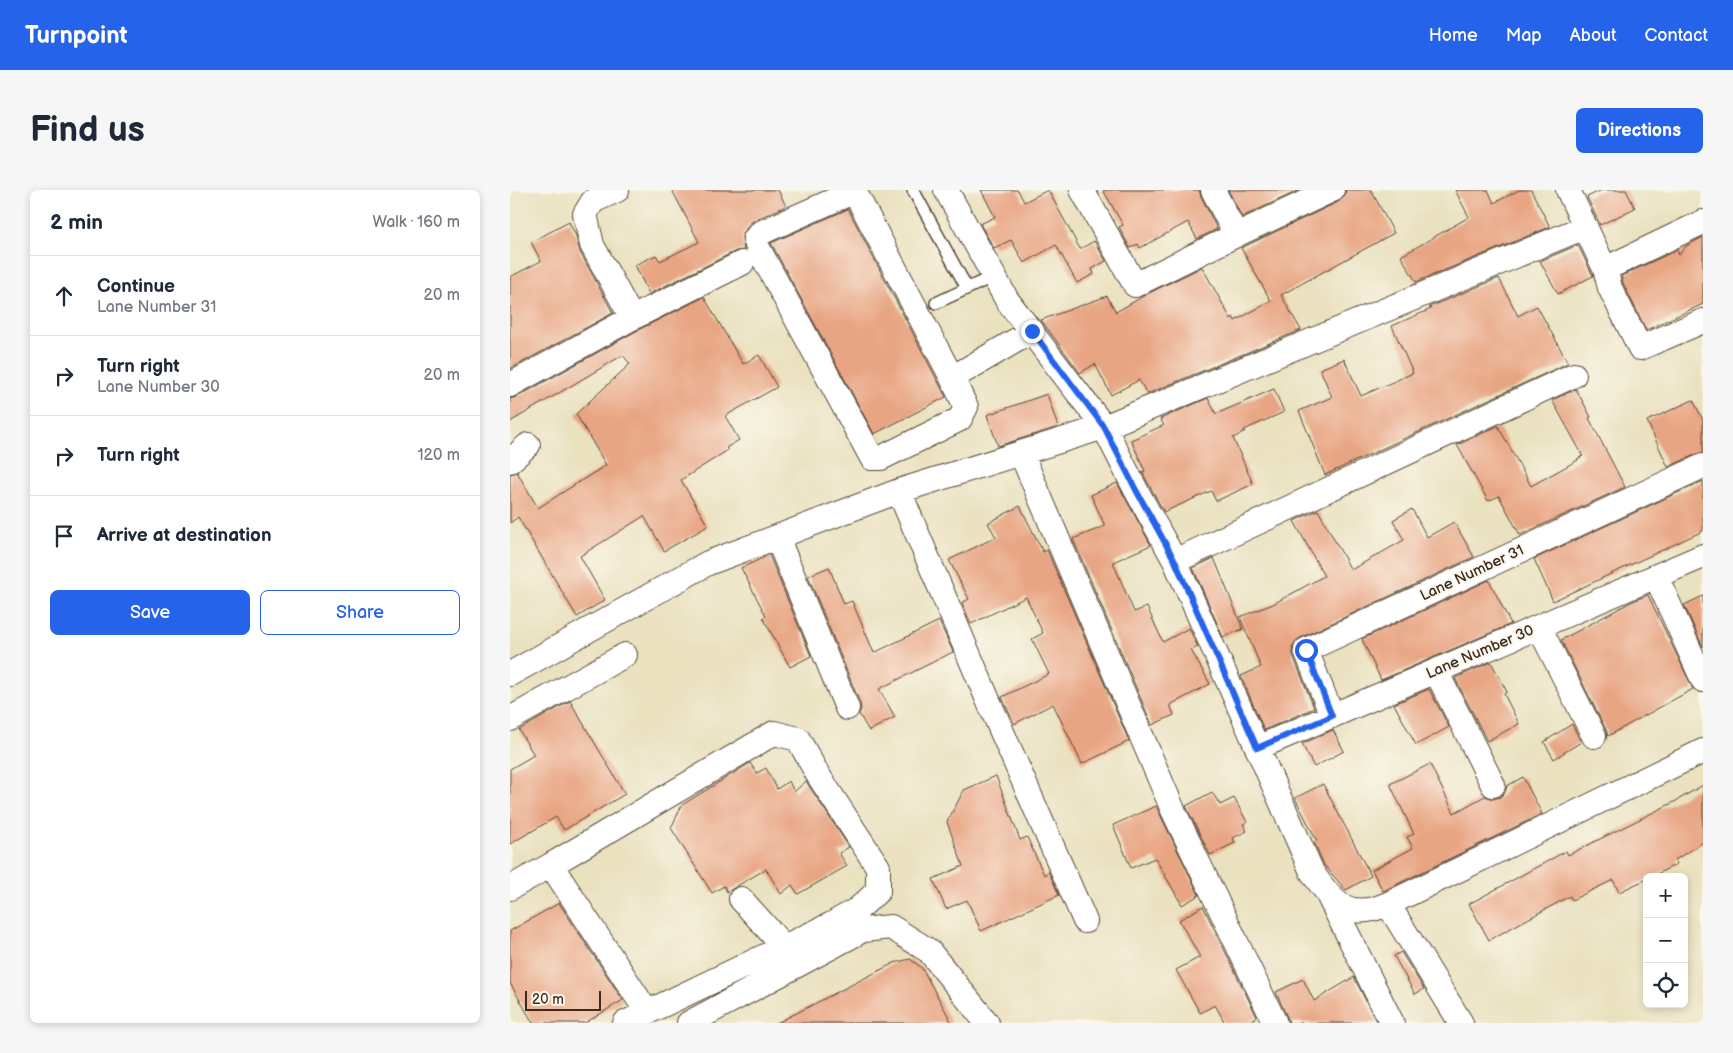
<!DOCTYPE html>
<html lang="en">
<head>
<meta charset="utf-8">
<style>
	body { margin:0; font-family:"Balsamiq Sans",sans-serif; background:#f6f6f7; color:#1f2937 }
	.controls { position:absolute; right:15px; bottom:15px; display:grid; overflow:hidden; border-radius:8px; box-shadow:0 2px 8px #0003 }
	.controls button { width:45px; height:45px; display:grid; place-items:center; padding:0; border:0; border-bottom:1px solid #e0e1e3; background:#fff; color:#1f2937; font:25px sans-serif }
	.scale { position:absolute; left:15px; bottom:12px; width:76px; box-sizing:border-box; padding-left:5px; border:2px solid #3b2a1e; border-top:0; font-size:14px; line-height:18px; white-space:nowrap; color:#3b2a1e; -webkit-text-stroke:4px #fbf7ec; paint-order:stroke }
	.stop { position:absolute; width:15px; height:15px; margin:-11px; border:4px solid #2563eb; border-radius:50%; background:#fff }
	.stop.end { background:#2563eb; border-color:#fff; box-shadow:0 1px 5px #0008 }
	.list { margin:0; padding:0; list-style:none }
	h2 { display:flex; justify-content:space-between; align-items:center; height:65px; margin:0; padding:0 20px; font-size:21px }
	h2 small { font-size:16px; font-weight:400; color:#747a83 }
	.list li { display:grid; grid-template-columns:32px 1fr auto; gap:15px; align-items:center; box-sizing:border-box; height:80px; padding:0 20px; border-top:1px solid #e0e1e3 }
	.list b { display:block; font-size:19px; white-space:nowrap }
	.list p { margin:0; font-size:16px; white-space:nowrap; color:#747a83 }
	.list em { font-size:16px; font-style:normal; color:#747a83 }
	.actions { display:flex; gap:10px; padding:15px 20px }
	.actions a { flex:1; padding:11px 0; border:1px solid #2563eb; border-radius:8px; text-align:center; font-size:18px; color:#2563eb }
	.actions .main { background:#2563eb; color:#fff }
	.icon { flex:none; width:28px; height:28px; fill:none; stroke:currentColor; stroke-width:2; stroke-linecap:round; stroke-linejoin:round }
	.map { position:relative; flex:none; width:1193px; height:833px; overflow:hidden; border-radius:8px }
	header { display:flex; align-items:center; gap:30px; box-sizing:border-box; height:70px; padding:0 25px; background:#2563eb; color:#fff }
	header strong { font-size:24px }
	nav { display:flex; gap:28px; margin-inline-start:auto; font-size:18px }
	.intro { display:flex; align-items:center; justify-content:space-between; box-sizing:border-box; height:120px; padding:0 30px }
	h1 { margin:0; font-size:35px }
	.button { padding:12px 22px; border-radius:8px; background:#2563eb; color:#fff; font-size:18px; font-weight:700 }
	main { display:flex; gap:30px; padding:0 30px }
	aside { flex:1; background:#fff; border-radius:8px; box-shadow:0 2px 8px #0003 }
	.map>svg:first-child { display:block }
</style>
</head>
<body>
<header>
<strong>Turnpoint</strong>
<nav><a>Home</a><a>Map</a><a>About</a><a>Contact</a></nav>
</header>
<div class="intro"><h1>Find us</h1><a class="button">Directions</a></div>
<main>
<aside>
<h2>2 min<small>Walk · 160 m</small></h2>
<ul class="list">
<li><svg class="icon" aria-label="ahead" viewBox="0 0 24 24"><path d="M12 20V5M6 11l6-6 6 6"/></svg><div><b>Continue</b><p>Lane Number 31</p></div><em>20 m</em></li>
<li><svg class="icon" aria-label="right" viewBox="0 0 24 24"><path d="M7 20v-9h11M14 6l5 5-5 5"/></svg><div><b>Turn right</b><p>Lane Number 30</p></div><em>20 m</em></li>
<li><svg class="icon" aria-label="right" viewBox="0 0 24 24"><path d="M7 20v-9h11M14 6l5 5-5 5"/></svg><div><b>Turn right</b></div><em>120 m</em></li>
<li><svg class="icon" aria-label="arrive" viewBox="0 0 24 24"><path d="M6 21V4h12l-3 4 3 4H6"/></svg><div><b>Arrive at destination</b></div></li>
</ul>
<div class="actions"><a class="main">Save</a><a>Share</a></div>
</aside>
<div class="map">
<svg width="1193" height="833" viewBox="0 0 1193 833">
	<rect width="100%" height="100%" fill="#fbf7ec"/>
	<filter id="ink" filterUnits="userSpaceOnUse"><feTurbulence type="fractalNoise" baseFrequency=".02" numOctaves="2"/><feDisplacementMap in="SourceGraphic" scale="10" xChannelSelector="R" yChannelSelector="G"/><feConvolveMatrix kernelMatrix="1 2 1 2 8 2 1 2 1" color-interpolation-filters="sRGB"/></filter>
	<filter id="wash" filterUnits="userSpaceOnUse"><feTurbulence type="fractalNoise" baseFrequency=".0096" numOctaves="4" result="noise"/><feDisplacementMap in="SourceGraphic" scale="20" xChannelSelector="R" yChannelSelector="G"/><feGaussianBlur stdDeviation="1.12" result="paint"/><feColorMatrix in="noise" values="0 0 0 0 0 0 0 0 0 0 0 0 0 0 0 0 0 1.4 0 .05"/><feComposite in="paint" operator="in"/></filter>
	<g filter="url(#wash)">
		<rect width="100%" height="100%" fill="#eae1bf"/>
		<g id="blocks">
			<!-- building -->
			<path fill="#e8a583" d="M162,0H268L276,16L244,30L239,34L232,46L234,60L226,61L139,104L125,75L146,65L150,71L189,52Z
				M471,0H508L514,12L538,0L570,59L584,51L596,71L582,79L584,84L567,93L546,55L514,73L501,50L484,58L470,34L485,27Z
				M593,0H689L691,6L707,39L687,49L678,32L630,58L628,54L620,58L609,37L613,35Z
				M718,0H790L732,27Z
				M836,0H861L884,43L771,105L791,140L637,204L629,190L601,205L585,174L570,183L531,130L597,106L606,122L637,104L692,77L721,129L723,127L725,131L761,111L731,58L828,12L834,7Z
				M945,0H978L984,13L1009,0H1021L1040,37L906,92L891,66L959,27Z
				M1092,0H1116L1125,18L1090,35L1077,7Z
				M338,19L436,207L364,244L261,53Z
				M59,32L66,46L70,62L103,123L0,179V87L31,71L21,52Z
				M1193,47V114L1136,140L1113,93L1111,86L1167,60L1169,65L1176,56Z
				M1068,55L1083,86L1048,104L1030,71Z
				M989,88L1008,126L1027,116L1058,173L815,285L789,221L822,207L810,179L834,169L851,206L903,183L882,136L921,119L919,117Z
				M194,107L233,174L249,165L267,197L215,226L229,250L216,258L218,260L171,290L198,336L154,361L134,326L70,366L95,410L67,427L8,327L0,333V284L7,282L28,318L96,275L66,224L120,174L113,165L0,232V209L7,207L128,140Z
				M764,199L774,222L734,240L735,242L723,248L743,294L706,311L701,301L654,322L632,282L635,281L621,250L654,235L650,229L698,208L706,224Z
				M1066,199L1081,227L1079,228L1115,297L1010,345L989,306L978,311L947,255L988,236L1021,296L1068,270L1067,269L1073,266L1042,210Z
				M537,204L548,237L488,256L477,225Z
				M1183,210L1193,230V262L1187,264L1158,277L1137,231Z
				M1193,291V341L1043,411L1024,369Z
				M607,293L641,355L603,372L624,422L637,417L653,452L679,438L688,457L681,460L700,494L660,515L664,525L642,535L563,349L595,336L581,305Z
				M510,316L533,362L537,360L619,551L572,574L543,514L504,534L492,507L539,484L522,449L533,443L516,407L461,434L452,413L459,409L439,370L486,347L478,333Z
				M902,319L917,347L944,332L964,367L790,448L785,452L782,458L783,465L804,518L754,540L731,486L751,477L730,427L763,414L814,386L784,331L808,320L841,380L894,350L883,330Z
				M259,365L301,466L280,477L253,428L256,426L231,378Z
				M704,368L733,439L713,447L683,378Z
				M319,377L334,414L342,411L364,463L429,431L443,462L369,499L385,527L359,541L349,524L351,519L350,513L298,386Z
				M979,390L1001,434L871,490L852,449Z
				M1138,405L1183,499L1098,546L1096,540L1051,450L1121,412Z
				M1193,406V457L1174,415Z
				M981,472L997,502L994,504L1009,534L977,551L945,488Z
				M919,499L939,537L906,555L884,514Z
				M60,511L115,604L54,640L46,627L0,654V579L24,565L9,540Z
				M1062,534L1071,552L1044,569L1034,552Z
				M823,540L834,561L804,577L792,554Z
				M240,573L247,583L256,578L267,599L279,591L284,602L296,591L339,657L329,663L337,676L288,704L282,695L271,704L256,679L217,702L214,696L202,703L161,638L172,615Z
				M920,574L944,623L975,606L983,609L990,607L995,602L997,596L1013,587L1032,624L873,701L862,680L903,658L897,647L904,644L880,594Z
				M486,586L510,650L517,647L534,685L539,682L549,705L471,741L457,710L436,719L423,689L453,676L437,632L454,600Z
				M813,594L861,686L836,700L814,675L804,652L807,651L785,608Z
				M1193,595V652L1165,670L1167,674L1141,687H1137V689L1109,702L1103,690L1062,710L1060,706L979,750L959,714L1056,661L1058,665L1166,611Z
				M702,602L710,615L724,608L737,632L733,634L737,641L723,648L725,653L700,665L676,616Z
				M646,616L689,705L672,715L645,668L621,678L603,635Z
				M49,713L113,810L75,833H23L0,793V741Z
				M693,716L747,827L736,833H715L705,815L690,823L666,780L690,767L669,730Z
				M891,762L914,799L905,804L884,766Z
				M400,769L412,778L442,833H267L384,773Z
				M844,787L867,833H779L777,827L766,802L793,789L804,811Z"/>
		</g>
	</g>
	<g filter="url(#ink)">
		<use href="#blocks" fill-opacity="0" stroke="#554536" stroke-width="1"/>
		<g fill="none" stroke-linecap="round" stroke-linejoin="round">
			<defs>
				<path id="lane" d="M403,0L457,98
					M426,113L484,86"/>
				<path id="street" d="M107,0L83,11L75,24L82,55L122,128
					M436,0L497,110L594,237L626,300L665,371L802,682C824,714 838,731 878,714L951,833
					M572,0L625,95L726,45
					M703,0L726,45L822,0
					M1058,0L1095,79L1100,98L1130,158L1193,131
					M1095,79L1193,32
					M442,188L456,217L450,229L371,268H362L248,58L245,49L250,43L338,4H343L348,8L442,188L522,141
					M0,195L122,128L232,73
					M511,263L663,620L765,833
					M0,271L18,255
					M267,347L337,518
					M665,371L1064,185
					M1146,386L1193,490
					M1029,437L1084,546
					M926,481L983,595
					M0,484L198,373L389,301
					M822,526L796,460L1193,276
					M0,529L115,465
					M747,558L1193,366
					M0,698L41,675
					M819,707L882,833
					M231,709L274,757
					M878,714L1193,561
					M575,731L478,510L389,301L594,237L1075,37
					M115,833L322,734L348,719L368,701V677L308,585L288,549L264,543L41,675L137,822
					M179,833L353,740L381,737L419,761L477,833"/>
			</defs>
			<!-- lane casing -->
			<use href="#lane" stroke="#554536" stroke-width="14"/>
			<!-- street casing -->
			<use href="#street" stroke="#554536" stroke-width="26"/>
			<!-- lane -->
			<use href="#lane" stroke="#fff" stroke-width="11"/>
			<!-- street -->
			<use href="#street" stroke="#fff" stroke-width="24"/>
		</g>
	</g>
	<g fill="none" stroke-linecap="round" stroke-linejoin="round" filter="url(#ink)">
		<!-- route -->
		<path stroke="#2563eb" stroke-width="6" d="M522,141L594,237L626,300L665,371L747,558L822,526L796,460"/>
	</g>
	<g text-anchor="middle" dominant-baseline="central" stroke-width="4" stroke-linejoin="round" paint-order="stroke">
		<!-- street labels -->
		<g font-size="15" fill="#3b2a1e" stroke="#fbf7ec">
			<text transform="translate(962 383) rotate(-25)">Lane Number 31</text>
			<text transform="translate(970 462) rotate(-23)">Lane Number 30</text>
		</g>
	</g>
</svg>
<div class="controls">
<button>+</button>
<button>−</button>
<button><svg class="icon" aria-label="locate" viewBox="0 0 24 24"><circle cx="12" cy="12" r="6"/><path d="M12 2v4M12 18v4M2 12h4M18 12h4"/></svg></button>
</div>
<div class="scale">20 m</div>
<div class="stop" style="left:796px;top:460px"></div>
<div class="stop end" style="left:522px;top:141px"></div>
</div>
</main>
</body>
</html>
